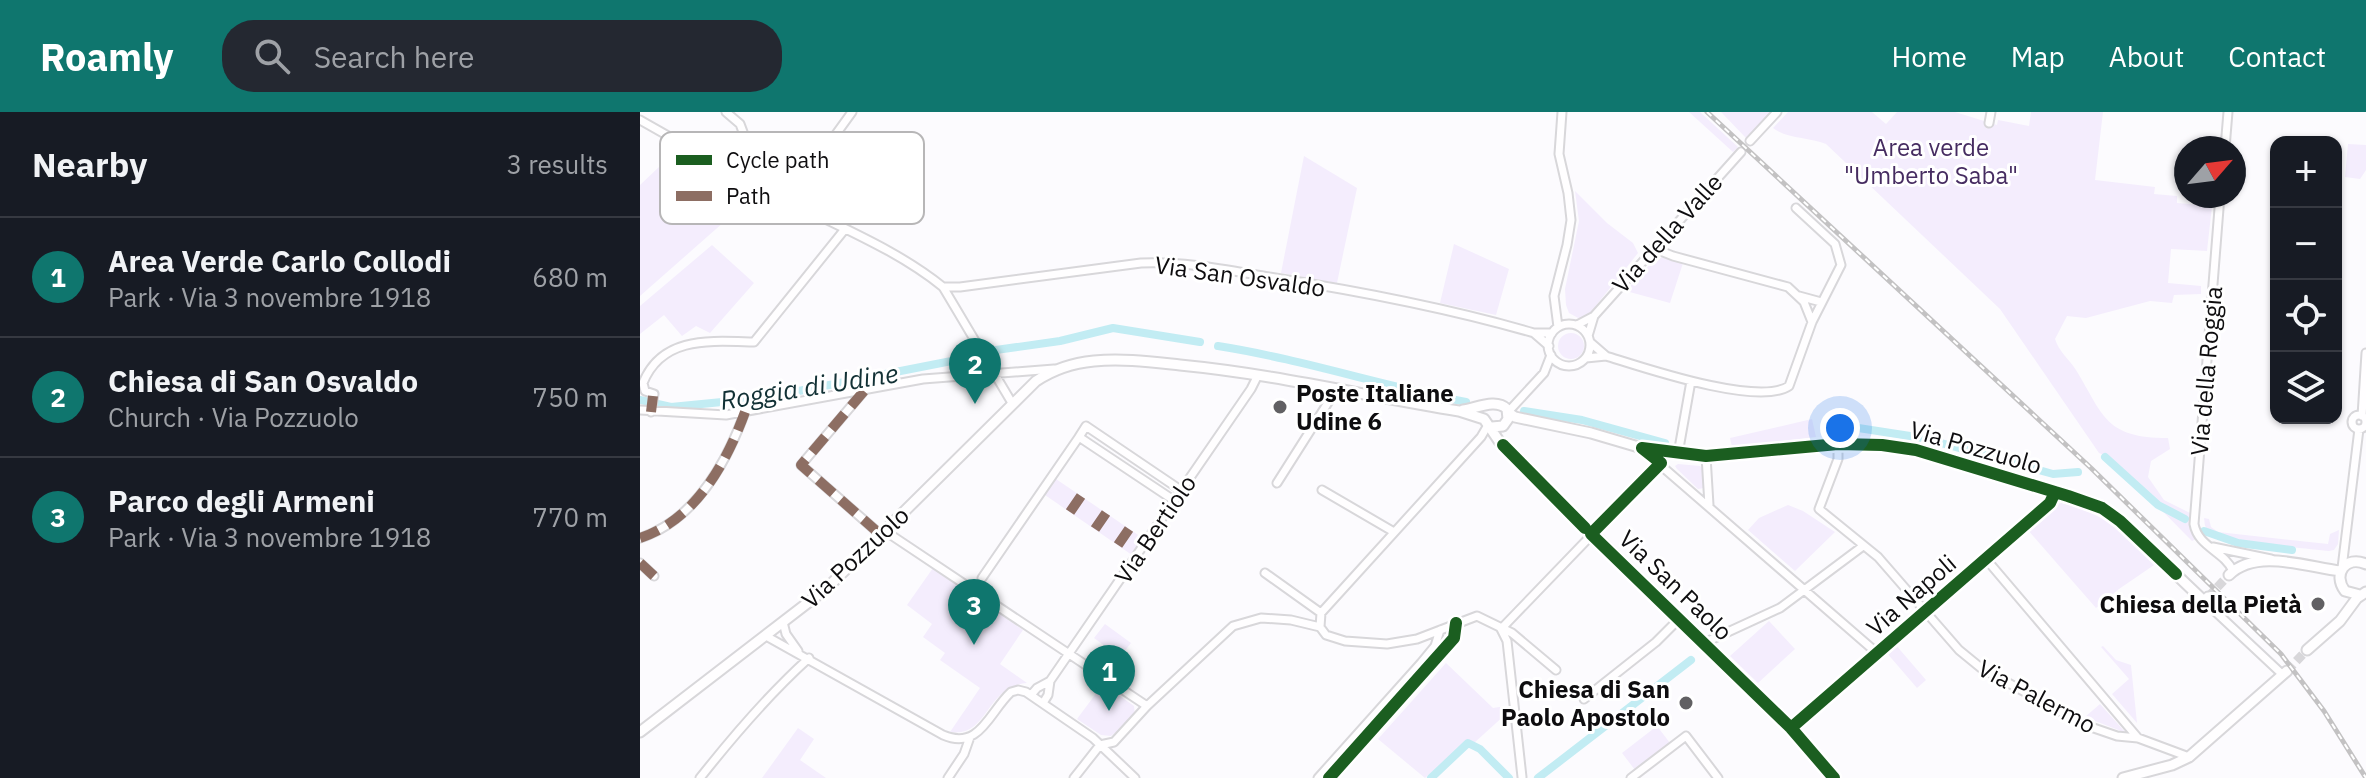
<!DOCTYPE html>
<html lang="en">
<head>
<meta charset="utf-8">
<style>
	body { margin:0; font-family:"IBM Plex Sans",sans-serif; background:#242831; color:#f1f3f6 }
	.controls { position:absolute; right:24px; top:24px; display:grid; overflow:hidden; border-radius:16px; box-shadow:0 2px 6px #0004 }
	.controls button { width:72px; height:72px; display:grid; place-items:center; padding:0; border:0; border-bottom:2px solid #363941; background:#171b24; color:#f1f3f6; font:40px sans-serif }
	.compass { position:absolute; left:1534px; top:24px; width:72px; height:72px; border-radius:50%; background:#171b24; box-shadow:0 2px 6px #0004; rotate:62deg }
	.you { position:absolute; left:1200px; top:316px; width:28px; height:28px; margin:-20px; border:6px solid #fff; border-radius:50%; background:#1a73e8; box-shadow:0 0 0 12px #1a73e833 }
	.badge { display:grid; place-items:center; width:52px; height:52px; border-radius:50%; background:#0f766e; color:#fff; font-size:26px; font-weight:700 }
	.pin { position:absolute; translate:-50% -66px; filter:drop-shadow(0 2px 4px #0008) }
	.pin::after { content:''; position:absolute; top:42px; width:28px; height:24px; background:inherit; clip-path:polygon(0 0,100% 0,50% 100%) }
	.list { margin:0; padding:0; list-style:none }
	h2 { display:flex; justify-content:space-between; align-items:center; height:104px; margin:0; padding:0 32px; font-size:34px }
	h2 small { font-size:26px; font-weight:400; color:#9ea1a6 }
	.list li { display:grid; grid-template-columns:52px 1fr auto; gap:24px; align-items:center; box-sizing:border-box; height:120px; padding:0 32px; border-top:2px solid #363941 }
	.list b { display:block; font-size:30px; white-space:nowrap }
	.list p { margin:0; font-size:26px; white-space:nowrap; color:#9ea1a6 }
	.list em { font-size:26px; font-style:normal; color:#9ea1a6 }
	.icon { flex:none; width:44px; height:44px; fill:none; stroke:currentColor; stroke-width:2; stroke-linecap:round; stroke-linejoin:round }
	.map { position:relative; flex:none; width:1726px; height:666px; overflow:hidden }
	header { display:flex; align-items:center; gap:48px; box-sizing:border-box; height:112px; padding:0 40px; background:#0f766e; color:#fff }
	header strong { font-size:38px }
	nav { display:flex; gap:44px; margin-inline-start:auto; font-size:28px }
	.search { width:560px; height:72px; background:#242831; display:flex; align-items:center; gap:20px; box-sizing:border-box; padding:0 28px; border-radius:32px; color:#9ea1a6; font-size:30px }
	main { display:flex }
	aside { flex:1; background:#171b24 }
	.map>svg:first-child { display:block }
</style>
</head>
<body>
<header>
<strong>Roamly</strong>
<div class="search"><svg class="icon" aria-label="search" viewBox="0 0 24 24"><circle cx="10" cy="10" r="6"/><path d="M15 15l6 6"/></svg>Search here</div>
<nav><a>Home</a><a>Map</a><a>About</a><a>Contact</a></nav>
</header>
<main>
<aside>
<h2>Nearby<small>3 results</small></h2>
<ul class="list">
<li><span class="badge">1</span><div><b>Area Verde Carlo Collodi</b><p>Park · Via 3 novembre 1918</p></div><em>680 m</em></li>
<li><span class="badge">2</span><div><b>Chiesa di San Osvaldo</b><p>Church · Via Pozzuolo</p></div><em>750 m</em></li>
<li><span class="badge">3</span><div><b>Parco degli Armeni</b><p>Park · Via 3 novembre 1918</p></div><em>770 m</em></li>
</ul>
</aside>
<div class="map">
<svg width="1726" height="666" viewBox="0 0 1726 666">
	<rect width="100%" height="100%" fill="#fcfbfe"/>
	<!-- green -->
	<path fill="#f4edfd" d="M1049,0H1060L1098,35L1093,40Z
		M1081,0H1131L1106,26Z
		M1148,0H1232L1246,12L1257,0H1315L1357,13L1358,8L1389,14L1391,0H1463L1455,68L1515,75L1514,82L1537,84V91L1572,94L1567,139L1531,137L1528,171L1561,174V182L1534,183L1532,191L1510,189L1446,206L1427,204L1415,227C1419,240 1429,247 1436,258C1464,304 1465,326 1528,326L1530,337L1511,349L1508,365L1524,388L1550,401L1551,414L1556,427L1552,429L1469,345L1459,341L1360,197L1186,32C1169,25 1147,27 1133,16Z
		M1708,32L1726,33V58L1720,67L1705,65Z
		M39,36L118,80L0,184V73Z
		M664,44L717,76L697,171L641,161Z
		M935,79L967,111L993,131L998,141L950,201L940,207L929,201L926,193L925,177L939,109Z
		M814,132L869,157L856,203L800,191Z
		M72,133L114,171L70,221L56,214L42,224L24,203L0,222V194Z
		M1023,145L1043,151L1030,191L986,179L1013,149Z
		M918 234a13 13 0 1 1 26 0a13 13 0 1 1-26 0Z
		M1172,307L1176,325L1092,335L1090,326Z
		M1038,352L1060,354L1064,359V376L1058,377L1037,357L1035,354Z
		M416,367L504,427L492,443L405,383Z
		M1422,391C1468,404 1484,419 1517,451L1479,477L1456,496L1387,417L1416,392Z
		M1148,393L1163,399L1195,420L1155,459L1108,418L1119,406Z
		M1564,406L1569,407L1571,415L1578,420L1688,432L1690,422L1699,418L1698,432L1694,438L1689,439C1666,436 1582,430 1568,418C1564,414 1565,412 1564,406Z
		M293,456L383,518L360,552L387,571C345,574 349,626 310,620L340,576L300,548L305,541L283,525L292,512L267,493Z
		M1129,509L1155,537L1118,571L1090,544Z
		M465,512L491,531L480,545L454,526Z
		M1255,532L1286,568L1277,576L1246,540Z
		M1463,534L1476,548L1491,553L1497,611L1472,582L1489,567L1461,535Z
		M806,551L853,596L866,594V602L834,631L828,629L785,666L738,627Z
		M463,572L494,594L495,604L471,624L461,623L437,607Z
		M1460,592L1486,621L1445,605Z
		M1017,614L1030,631L995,658L982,641Z
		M158,616L174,627L160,648L186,666H122Z"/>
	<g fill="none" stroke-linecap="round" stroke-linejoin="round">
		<!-- canal -->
		<path stroke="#c2ecf3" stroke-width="8" d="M578,234C661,247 742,274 826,290
			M356,238L420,229L473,216L560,230
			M0,288L31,295L123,286L337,244
			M884,299L942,308L1025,331
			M1199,313L1283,326L1413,362L1438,360
			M1465,345L1518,393L1545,407
			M1564,419L1598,431L1652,438
			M791,666L828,631L840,637L869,666
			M898,666L1051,548"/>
		<!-- major-tunnel -->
		<path stroke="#d8d7da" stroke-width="9" stroke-dasharray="9 4.5" stroke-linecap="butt" d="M1568,485L1589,463
			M1647,559L1667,538"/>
		<defs>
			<path id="minor" d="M0,8C54,39 108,68 163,96C211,120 261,141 303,175L372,291
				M1349,11L1351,0
				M1110,29L1137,0
				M1585,36L1588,0
				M83,54L103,20L100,12L86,0
				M129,78L173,54L212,0
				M1580,84L1554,412C1558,435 1584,439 1593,459
				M1013,136L1033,144L1148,175L1164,190L1172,210
				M303,175H320L501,151C544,149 587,158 629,165C719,179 808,196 894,221
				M1159,184L1181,190
				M954,204L1101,40
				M908 233a21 21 0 1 1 42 0a21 21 0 1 1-42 0Z
				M937,213L954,204L948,224
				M918,215L914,184L927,133L931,108L928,81L919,42L922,0
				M909,234L894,221H912
				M966,244C1002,255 1118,295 1149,274L1172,210L1201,153L1195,132L1156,96
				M946,246L966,244L951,231
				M224,279L161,353L241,423
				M0,298L86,303L283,267L414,257
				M11,300L14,282L5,279L3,271C22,223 73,229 114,230L205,117
				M868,300L904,261L911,243
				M1712 310a7 7 0 1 1 14 0a7 7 0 1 1-14 0Z
				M1722,304L1726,241
				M1198,332V347L1179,397L1238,445L1319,538L1341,556L1445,613L1477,624L1498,626L1549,645
				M1003,338L1237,541
				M1038,342L1051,269
				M1066,344L1069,393
				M637,371L696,278
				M682,378L754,420
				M535,389L439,325L446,314L542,379
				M245,419L507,594
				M0,426C55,408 86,352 105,300
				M1573,435L1631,447
				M1346,447L1498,626
				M0,451L14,464
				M1702,456L1719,317
				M625,461L681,501
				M342,466L439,325
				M1564,489L1643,563
				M143,510L146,522L158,539
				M680,515L681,501L841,325L848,313
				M861,517L1021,351
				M861,517L867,529L882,665
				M126,524L303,623C340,639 349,600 371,580L378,578L386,580L453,626L495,666
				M1064,531L1140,496L1223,434
				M391,583L397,576L410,569
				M944,587L1016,530L1039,507
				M403,591L408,583L410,569L611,277L618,263
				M1151,616L1410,391L1415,380
				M60,666C94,623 128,583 169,546
				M308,666L324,642L330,625
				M434,666L460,633L474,630L507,594L593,514L621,506L651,508L680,515L686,523L705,529L747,532L777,527L837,504L872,521L916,558
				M678,666L781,551L795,534L800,518
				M689,666L814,526L816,511
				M991,666L1046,624L1078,666"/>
			<path id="major" d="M823,298C837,296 856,286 867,297L868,307L863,314L852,315
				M869,301L875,305L951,321L1002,336L1038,342L1066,344L1220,332L1276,338L1428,384L1462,396L1480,409L1564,489L1568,485
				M1589,463C1616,436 1667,455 1700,459
				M1720,483L1705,479C1692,462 1706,443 1726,452
				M1667,538L1700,509L1717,486L1726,480
				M0,620L187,476L396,269C414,257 433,251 454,249C482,246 512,250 540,253C634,262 726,284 819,299L844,307L859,329L1151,616L1194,666
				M1483,666L1532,653L1549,645L1647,559"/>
		</defs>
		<!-- minor casing -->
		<use href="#minor" stroke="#d8d7da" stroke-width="11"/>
		<!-- major casing -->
		<use href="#major" stroke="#d8d7da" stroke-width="13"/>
		<!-- minor -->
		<use href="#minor" stroke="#fffeff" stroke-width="7"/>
		<!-- major -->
		<use href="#major" stroke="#fffeff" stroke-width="9"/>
		<defs>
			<path id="rail" d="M1067,0L1451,356L1641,542L1684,599L1726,666"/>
		</defs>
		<!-- rail casing -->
		<use href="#rail" stroke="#c3c2c3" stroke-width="5"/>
		<!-- rail -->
		<use href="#rail" stroke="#fff" stroke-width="2" stroke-dasharray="6" stroke-linecap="butt"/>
		<!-- quiet -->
		<path stroke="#8d6e63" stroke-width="10" stroke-dasharray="20 10" stroke-linecap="butt" d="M224,279L161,353L241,423
			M11,300L13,284
			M430,400L441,384
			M455,417L466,401
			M0,426C55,408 86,352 105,300
			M478,433L489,417
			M0,451L14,464"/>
		<defs>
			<path id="cycleway" d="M863,333L945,416
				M1002,336L1066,344L1198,332L1242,333L1276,338L1428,384L1462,396L1480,409L1536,462
				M1002,336L1021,351L951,422L1151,616L1194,666
				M1151,616L1410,391L1415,380
				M689,666L814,526L816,511"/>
		</defs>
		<!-- cycleway casing -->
		<use href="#cycleway" stroke="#fff" stroke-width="17"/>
		<!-- cycleway -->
		<use href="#cycleway" stroke="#1b5e20" stroke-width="12"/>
	</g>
	<!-- markers -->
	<g fill="#616063" stroke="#fff" stroke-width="3">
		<circle cx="640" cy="295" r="8"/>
		<circle cx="1678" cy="492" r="8"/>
		<circle cx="1046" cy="591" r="8"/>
	</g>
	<g text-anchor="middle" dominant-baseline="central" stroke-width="6" stroke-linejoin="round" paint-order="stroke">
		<!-- park labels -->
		<g font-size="24" fill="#462c61" stroke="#fff">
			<text x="1291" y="35">Area verde<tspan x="1291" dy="28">"Umberto Saba"</tspan></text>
		</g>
		<!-- street labels -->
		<g font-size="24" fill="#0e0d0f" stroke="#fff">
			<text transform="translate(1027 121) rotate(-48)">Via della Valle</text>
			<text transform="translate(600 164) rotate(8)">Via San Osvaldo</text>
			<text transform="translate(1566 259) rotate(-85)">Via della Roggia</text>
			<text transform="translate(1336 335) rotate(16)">Via Pozzuolo</text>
			<text transform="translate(515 417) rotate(-56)">Via Bertiolo</text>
			<text transform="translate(215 445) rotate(-43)">Via Pozzuolo</text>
			<text transform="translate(1036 473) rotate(44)">Via San Paolo</text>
			<text transform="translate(1271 483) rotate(-41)">Via Napoli</text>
			<text transform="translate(1397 584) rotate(28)">Via Palermo</text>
		</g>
		<!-- poi labels -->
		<g font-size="24" font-weight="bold" fill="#0e0d0f" stroke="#fff" text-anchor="end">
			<text x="656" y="281" text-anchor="start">Poste Italiane<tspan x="656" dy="28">Udine 6</tspan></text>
			<text x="1662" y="492">Chiesa della Pietà</text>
			<text x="1030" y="577">Chiesa di San<tspan x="1030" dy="28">Paolo Apostolo</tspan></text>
		</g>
		<!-- water labels -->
		<g font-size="26" font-style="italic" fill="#123135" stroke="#fff">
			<text transform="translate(169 274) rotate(-9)">Roggia di Udine</text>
		</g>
	</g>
	<!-- legend -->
	<rect x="20" y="20" width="264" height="92" rx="12" fill="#fff" stroke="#b7b6b7" stroke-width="2"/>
	<rect x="36" y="43" width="36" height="10" fill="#1b5e20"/>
	<rect x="36" y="79" width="36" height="10" fill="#8d6e63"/>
	<g font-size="22" fill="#0e0d0f">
		<text x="86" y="56">Cycle path</text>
		<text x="86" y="92">Path</text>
	</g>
</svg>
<div class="controls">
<button>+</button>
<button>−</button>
<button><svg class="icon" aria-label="locate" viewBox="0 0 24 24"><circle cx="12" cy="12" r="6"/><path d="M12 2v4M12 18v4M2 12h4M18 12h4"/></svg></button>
<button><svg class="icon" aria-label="layers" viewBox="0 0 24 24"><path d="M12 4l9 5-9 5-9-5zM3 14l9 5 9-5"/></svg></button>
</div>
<svg class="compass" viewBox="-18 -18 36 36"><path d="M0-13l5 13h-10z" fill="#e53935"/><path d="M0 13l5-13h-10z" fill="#9ea1a6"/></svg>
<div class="you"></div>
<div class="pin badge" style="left:469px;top:599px">1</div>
<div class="pin badge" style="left:335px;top:292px">2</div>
<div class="pin badge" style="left:334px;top:533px">3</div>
</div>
</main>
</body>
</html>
